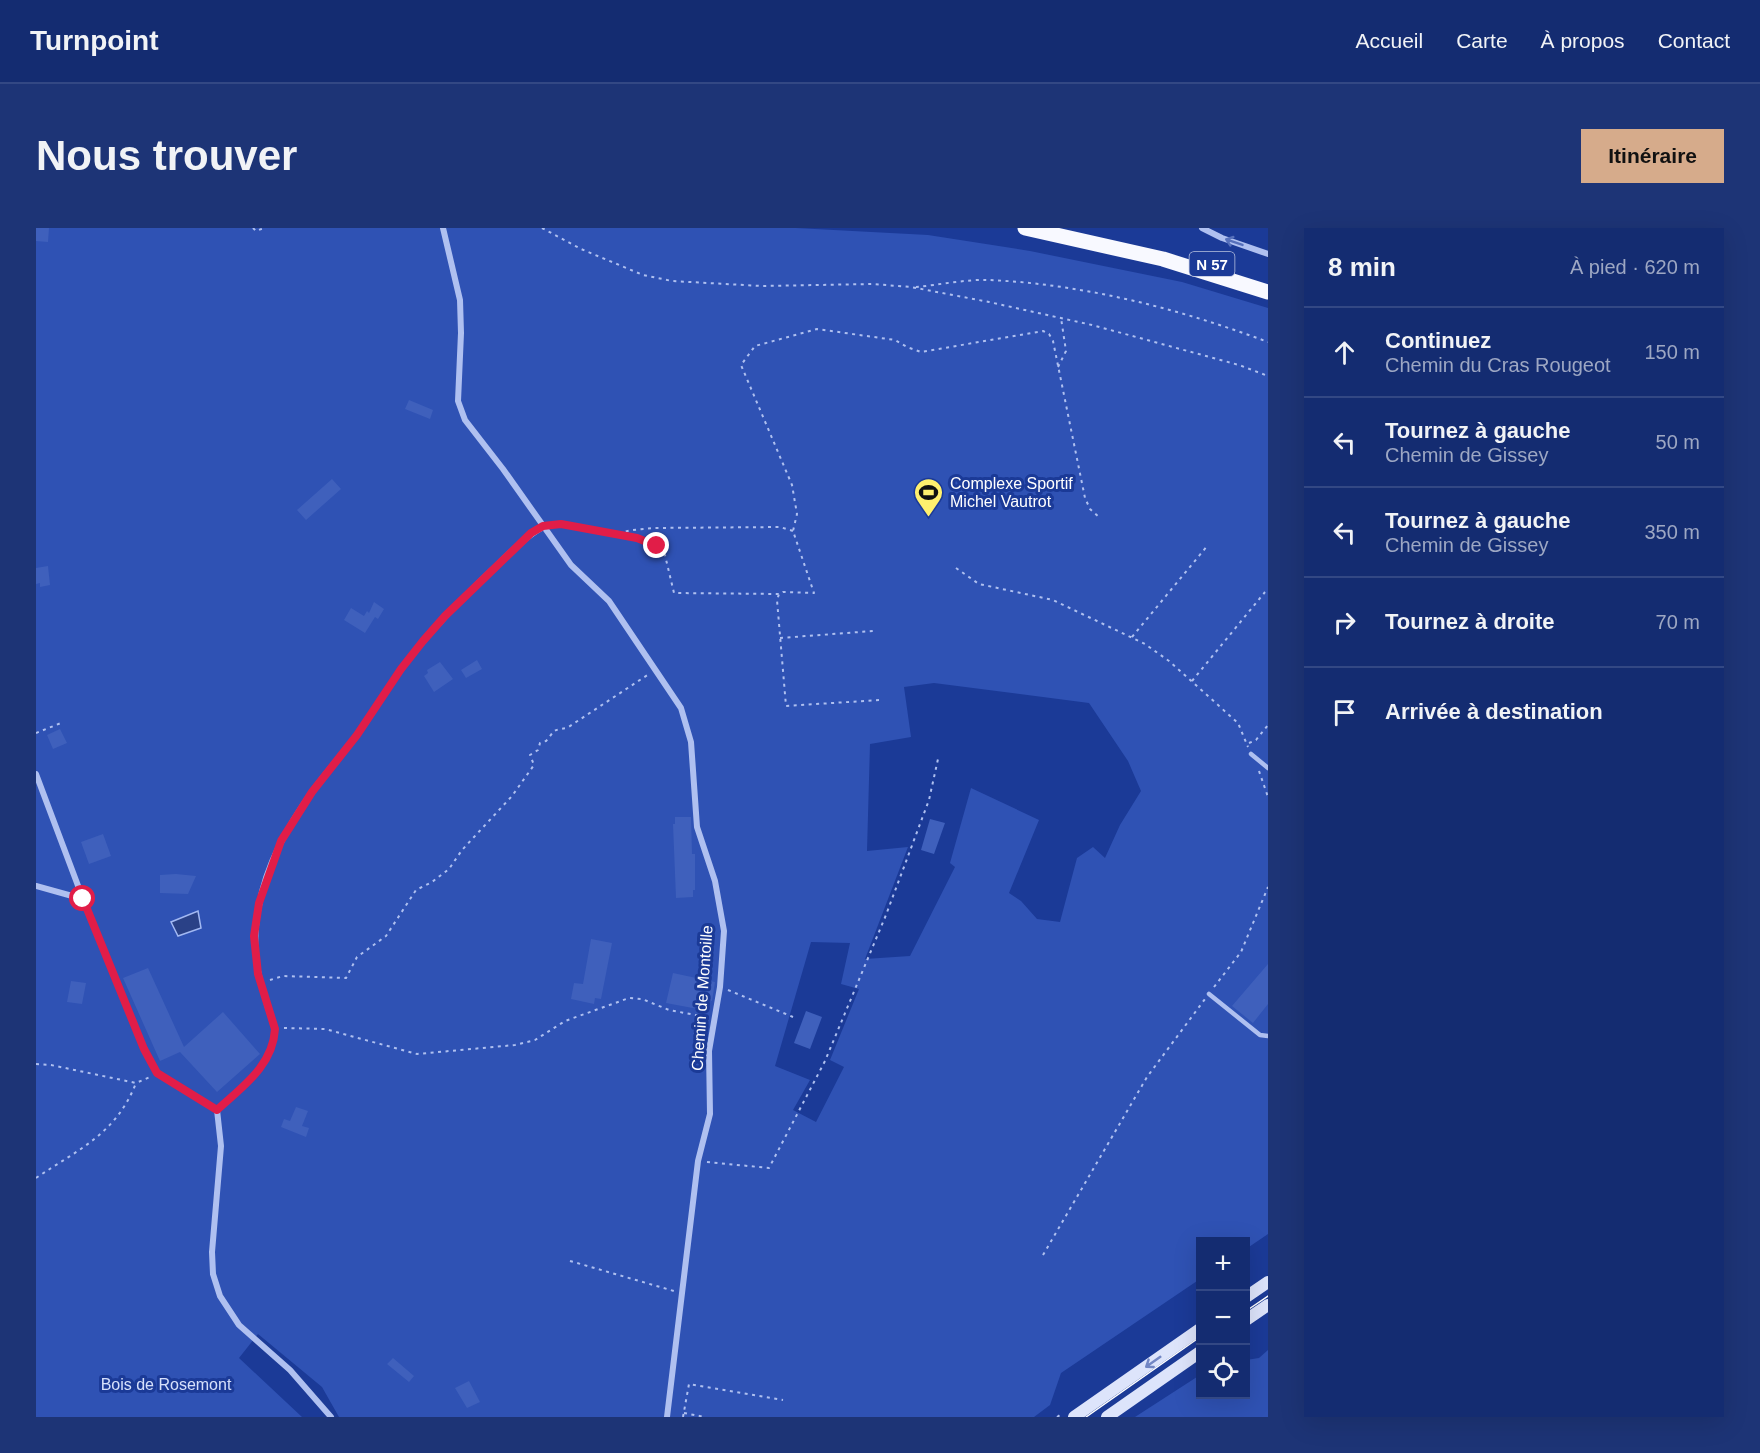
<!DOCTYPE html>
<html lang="fr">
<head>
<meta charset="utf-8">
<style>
	body { margin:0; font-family:Arial,sans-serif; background:#1d3476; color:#f1f3f6 }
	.controls { position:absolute; right:18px; bottom:18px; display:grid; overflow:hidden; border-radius:0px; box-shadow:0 6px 24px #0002 }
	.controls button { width:54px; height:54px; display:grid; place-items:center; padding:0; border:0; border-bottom:2px solid #334884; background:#142c71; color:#f1f3f6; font:30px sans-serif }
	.stop { position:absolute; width:18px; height:18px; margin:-14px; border:4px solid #e11d48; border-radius:50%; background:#fff }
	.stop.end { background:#e11d48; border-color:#fff; box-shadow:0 2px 6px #0008 }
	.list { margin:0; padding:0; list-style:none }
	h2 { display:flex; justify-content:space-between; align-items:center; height:78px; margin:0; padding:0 24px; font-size:26px }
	h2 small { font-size:20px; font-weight:400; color:#9da7c3 }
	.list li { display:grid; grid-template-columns:39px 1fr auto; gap:18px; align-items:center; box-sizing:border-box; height:90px; padding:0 24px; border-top:2px solid #334884 }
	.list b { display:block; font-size:22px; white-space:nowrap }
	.list p { margin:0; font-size:20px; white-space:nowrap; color:#9da7c3 }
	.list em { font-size:20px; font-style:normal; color:#9da7c3 }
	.icon { flex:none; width:33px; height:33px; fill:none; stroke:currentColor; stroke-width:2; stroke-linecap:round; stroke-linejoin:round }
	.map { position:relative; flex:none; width:1232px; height:1189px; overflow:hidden; border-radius:0px }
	header { display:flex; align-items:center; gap:36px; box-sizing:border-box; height:84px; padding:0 30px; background:#142c71; border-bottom:2px solid #334884 }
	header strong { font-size:28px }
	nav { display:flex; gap:33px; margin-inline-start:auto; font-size:21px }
	.intro { display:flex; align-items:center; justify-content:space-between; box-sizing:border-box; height:144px; padding:0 36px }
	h1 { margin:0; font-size:42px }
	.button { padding:15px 27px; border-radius:0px; background:#d6ab8b; color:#111; font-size:21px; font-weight:700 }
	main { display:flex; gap:36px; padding:0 36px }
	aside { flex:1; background:#142c71; border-radius:0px; box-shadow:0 6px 24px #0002 }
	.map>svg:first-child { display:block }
</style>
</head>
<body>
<header>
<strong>Turnpoint</strong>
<nav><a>Accueil</a><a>Carte</a><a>À propos</a><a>Contact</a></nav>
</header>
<div class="intro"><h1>Nous trouver</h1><a class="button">Itinéraire</a></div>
<main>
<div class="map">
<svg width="1232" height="1189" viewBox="0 0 1232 1189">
	<rect width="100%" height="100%" fill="#1b3a97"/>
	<!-- green -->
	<path fill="#2f52b4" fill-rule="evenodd" d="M0,0H760L892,7L994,23L1146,54L1232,80V1006L1210,1021V1014H1164V1051L1025,1145L1014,1177L998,1189H303L286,1159L222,1106L203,1130L266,1189H0ZM898,455L1053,475L1092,533L1105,563L1084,597L1069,630L1057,619L1041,630L1024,694L1001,691L985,673L973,665L1003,592L935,560L914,635L919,639L874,728L829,731L872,619L831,623L834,516L875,509L868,459ZM775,714L814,715L805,756L823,761L794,832L808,839L780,894L757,882L774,852L739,838Z
		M1232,1122V1189H1099L1164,1147V1166H1210V1132L1223,1130Z"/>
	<!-- water -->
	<path fill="#2a4187" stroke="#a2b8f2" stroke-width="1.5" d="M162,683L165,700L142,708L135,694Z"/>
	<!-- building -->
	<path fill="#3f60bc" d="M0,0H13L12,14L0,13Z
		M373,172L397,182L394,191L369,181Z
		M296,251L305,261L270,292L261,282Z
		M12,338L14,357L4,359V355L0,356V340Z
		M338,374L348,381L342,391L339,389L329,405L308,392L315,380L328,388L331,383L333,385Z
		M441,432L446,441L430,450L425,442Z
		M404,434L417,451L398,464L388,448L392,445L391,442Z
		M24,501L31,515L17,521L11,507Z
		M639,589H655L656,626H659V662H657V669L640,670L637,596H639Z
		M894,591L909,595L898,626L885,622Z
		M67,606L75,628L53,636L45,614Z
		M140,646L160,648L152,666L124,665V647Z
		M555,711L576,715L565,771L559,770L558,776L535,771L538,755L547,756Z
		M1232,736V776L1217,795L1196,778Z
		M112,740L148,819L187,784L224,826L181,864L144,824L124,833L87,750Z
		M637,745L679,754L676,773L664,770L662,781L630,775Z
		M35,753L50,755L46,776L31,774Z
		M770,783L786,789L774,821L758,815Z
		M661,790L673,792L670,808L657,806Z
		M260,879L272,883L266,898L273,900L270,909L245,899L248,891L254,893Z
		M357,1130L378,1148L373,1154L351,1136Z
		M433,1153L444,1174L431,1180L419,1160Z"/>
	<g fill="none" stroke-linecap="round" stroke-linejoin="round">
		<!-- path -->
		<path stroke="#afc0f0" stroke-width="2" stroke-dasharray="3 4.5" stroke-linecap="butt" d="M217,0L220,3L228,0
			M506,0L545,21L607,47L636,53L726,58L836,56L875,59L953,74L1056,97L1203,137L1232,148
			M880,59C902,57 931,51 953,52C1047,56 1144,81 1232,114
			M1022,139L1030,123L1025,90
			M516,297L525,296L578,306L596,302L618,300L744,299L757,303
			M581,307C598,310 614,313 628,323L638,365L743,366
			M920,340L943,356L1017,372L1109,416L1133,433L1202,495L1212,519
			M1096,409L1172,317
			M744,410L837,403
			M1156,453L1229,364
			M843,472L750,478L741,372L743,366L747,364L778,365L757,303L761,286L756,257L705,137L719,118L781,101L859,112L871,119L885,124L1007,103L1013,106L1017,113L1049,270L1054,281L1063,289
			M0,505L25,495
			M1213,515L1220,512L1232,497
			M1223,543L1232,569
			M234,752L247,748L310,750L321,729L350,708L380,662L396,654L413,641L426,622L476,568L498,537L494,527L502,522L504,515L510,513C519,503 515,502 531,500L613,446
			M1178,759L1205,724L1232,659
			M692,762L757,789
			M248,800L289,801L381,826L479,817L499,812L529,793L593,770L606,771L633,782L670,789
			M0,836L15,837L100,855L114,849
			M671,934L733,940L789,833L850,687L893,572L902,531
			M0,950C43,921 80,906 100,855
			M1007,1027L1111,849L1169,771
			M534,1033L638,1063
			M648,1185L669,1189
			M647,1189L653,1156L747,1172
			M1021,1189L1027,1185"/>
		<!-- service -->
		<path stroke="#afc0f0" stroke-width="4.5" d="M1215,526L1232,540
			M1173,766L1224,807L1232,808"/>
		<!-- minor -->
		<path stroke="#afc0f0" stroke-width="6" d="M407,0L424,72L425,105L422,173L429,192L467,241L535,337L573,373L645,480L655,514L661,599L679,653L688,703L684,759L673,823L674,886L662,933L631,1189
			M1166,0L1186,10L1232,26
			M0,546L47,671L108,821L121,845L181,882
			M0,658L47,671
			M181,882C206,859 237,838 239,801C224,755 213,728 223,678C230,636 252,598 276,564C290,544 307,526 321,507C336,486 349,464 364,443C390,406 423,374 456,342C472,327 487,310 507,299
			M181,882L185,918L176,1024L177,1046L184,1068L203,1097L254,1142L295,1189"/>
		<!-- secondary -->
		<path stroke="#dde4fb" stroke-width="12" d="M1210,1069L1232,1054
			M1210,1092L1232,1077
			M1038,1189L1164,1101
			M1071,1189L1164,1124"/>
		<!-- primary -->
		<path stroke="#f8f9ff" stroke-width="15" d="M989,0L1127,31L1232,64"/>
		<!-- tram -->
		<path stroke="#fff" stroke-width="1.5" d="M1210,1083L1232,1068
			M1050,1189L1164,1109"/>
	</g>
	<!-- one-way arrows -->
	<defs><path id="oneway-shaft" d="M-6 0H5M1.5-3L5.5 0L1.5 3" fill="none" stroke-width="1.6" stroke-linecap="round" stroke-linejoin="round" transform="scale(1.5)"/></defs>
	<use stroke="#5670bb" href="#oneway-shaft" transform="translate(1198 14) rotate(-161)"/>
	<use stroke="#7286c4" href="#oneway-shaft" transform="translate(1117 1134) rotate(145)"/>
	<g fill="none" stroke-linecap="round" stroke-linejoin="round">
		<!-- route -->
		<path stroke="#e11d48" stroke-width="8" d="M47,671L108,821L121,845L181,882C206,859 237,838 239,801L222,746L218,708L223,675L245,613L276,564L321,507L365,441L387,413L409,388L495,305L507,298L525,296L601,310L621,318"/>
	</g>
	<!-- icons -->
	<defs>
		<symbol id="stadium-pin" viewBox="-11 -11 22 30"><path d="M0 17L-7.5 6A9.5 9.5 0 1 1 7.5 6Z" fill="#fff06e" stroke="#1b3a97"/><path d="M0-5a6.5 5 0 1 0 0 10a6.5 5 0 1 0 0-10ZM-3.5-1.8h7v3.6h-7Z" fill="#111"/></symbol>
	</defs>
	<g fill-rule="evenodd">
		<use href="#stadium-pin" x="876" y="248" width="33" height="45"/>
	</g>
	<g text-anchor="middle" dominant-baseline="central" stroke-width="6" stroke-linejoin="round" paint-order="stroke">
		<!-- shield labels -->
		<rect fill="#1b3a97" stroke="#bbc4e0" stroke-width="1.5" x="1153.5" y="24" width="45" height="24" rx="4.5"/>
		<g font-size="15" font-weight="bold" fill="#fff">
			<text x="1176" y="36">N 57</text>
		</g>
		<!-- poi labels -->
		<g font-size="16" fill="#fff" stroke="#1b3a97" text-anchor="start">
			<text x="914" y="255">Complexe Sportif<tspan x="914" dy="18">Michel Vautrot</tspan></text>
		</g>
		<!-- street labels -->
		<g font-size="16" fill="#fff" stroke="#1b3a97">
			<text transform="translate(666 770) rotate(-86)">Chemin de Montoille</text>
		</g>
		<!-- park labels -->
		<g font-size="16" fill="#d6e0fb" stroke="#1b3a97">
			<text x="130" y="1156">Bois de Rosemont</text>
		</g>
	</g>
</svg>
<div class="controls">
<button>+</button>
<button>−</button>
<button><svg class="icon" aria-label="locate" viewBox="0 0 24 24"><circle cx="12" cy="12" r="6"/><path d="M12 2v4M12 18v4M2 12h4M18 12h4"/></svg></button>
</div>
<div class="stop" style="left:47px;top:671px"></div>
<div class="stop end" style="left:621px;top:318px"></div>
</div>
<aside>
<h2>8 min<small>À pied · 620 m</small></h2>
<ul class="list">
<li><svg class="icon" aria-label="ahead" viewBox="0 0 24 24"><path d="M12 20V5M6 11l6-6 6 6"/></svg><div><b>Continuez</b><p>Chemin du Cras Rougeot</p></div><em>150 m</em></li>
<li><svg class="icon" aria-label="left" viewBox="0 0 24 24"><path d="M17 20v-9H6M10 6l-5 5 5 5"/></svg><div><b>Tournez à gauche</b><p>Chemin de Gissey</p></div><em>50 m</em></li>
<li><svg class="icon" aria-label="left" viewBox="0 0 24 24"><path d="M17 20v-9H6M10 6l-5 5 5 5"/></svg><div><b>Tournez à gauche</b><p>Chemin de Gissey</p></div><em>350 m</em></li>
<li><svg class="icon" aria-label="right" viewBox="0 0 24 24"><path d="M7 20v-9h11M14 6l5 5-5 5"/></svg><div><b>Tournez à droite</b></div><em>70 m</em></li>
<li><svg class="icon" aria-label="arrive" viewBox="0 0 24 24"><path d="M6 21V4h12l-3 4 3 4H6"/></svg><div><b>Arrivée à destination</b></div></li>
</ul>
</aside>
</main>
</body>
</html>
